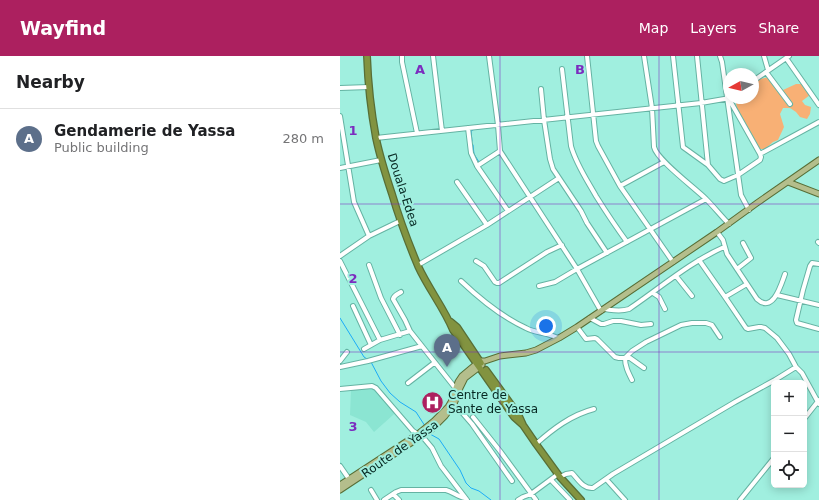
<!DOCTYPE html>
<html lang="en">
<head>
<meta charset="utf-8">
<style>
	body { margin:0; font-family:"DejaVu Sans",sans-serif; background:#f6f6f6; color:#202124 }
	.controls { position:absolute; right:12px; bottom:12px; display:grid; overflow:hidden; border-radius:6px; box-shadow:0 2px 10px #0003 }
	.controls button { width:36px; height:36px; display:grid; place-items:center; padding:0; border:0; border-bottom:1px solid #e0e0e0; background:#fff; color:#202124; font:20px sans-serif }
	.compass { position:absolute; left:383px; top:12px; width:36px; height:36px; border-radius:50%; background:#fff; box-shadow:0 2px 10px #0003; rotate:262deg }
	.you { position:absolute; left:206px; top:270px; width:14px; height:14px; margin:-10px; border:3px solid #fff; border-radius:50%; background:#1a73e8; box-shadow:0 0 0 6px #1a73e833 }
	.badge { display:grid; place-items:center; width:26px; height:26px; border-radius:50%; background:#ac205f; color:#fff; font-size:13px; font-weight:700 }
	.pin { position:absolute; translate:-50% -33px; filter:drop-shadow(0 1px 2px #0008) }
	.pin::after { content:''; position:absolute; top:21px; width:14px; height:12px; background:inherit; clip-path:polygon(0 0,100% 0,50% 100%) }
	.list { margin:0; padding:0; list-style:none }
	h2 { display:flex; justify-content:space-between; align-items:center; height:52px; margin:0; padding:0 16px; font-size:17px }
	h2 small { font-size:13px; font-weight:400; color:#757577 }
	.list li { display:grid; grid-template-columns:26px 1fr auto; gap:12px; align-items:center; box-sizing:border-box; height:60px; padding:0 16px; border-top:1px solid #e0e0e0 }
	.list b { display:block; font-size:15px; white-space:nowrap }
	.list p { margin:0; font-size:13px; white-space:nowrap; color:#757577 }
	.list em { font-size:13px; font-style:normal; color:#757577 }
	.icon { flex:none; width:22px; height:22px; fill:none; stroke:currentColor; stroke-width:2; stroke-linecap:round; stroke-linejoin:round }
	.map { position:relative; flex:none; width:479px; height:444px; overflow:hidden }
	header { display:flex; align-items:center; gap:24px; box-sizing:border-box; height:56px; padding:0 20px; background:#ac205f; color:#fff }
	header strong { font-size:19px }
	nav { display:flex; gap:22px; margin-inline-start:auto; font-size:14px }
	main { display:flex }
	aside { flex:1; background:#fff }
	.map>svg:first-child { display:block }
</style>
</head>
<body>
<header>
<strong>Wayfind</strong>
<nav><a>Map</a><a>Layers</a><a>Share</a></nav>
</header>
<main>
<aside>
<h2>Nearby<small></small></h2>
<ul class="list">
<li><span class="badge" style="background:#5c6f8a">A</span><div><b>Gendamerie de Yassa</b><p>Public building</p></div><em>280 m</em></li>
</ul>
</aside>
<div class="map">
<svg width="479" height="444" viewBox="0 0 479 444">
	<rect width="100%" height="100%" fill="#a0efdf"/>
	<!-- built -->
	<path fill="#8be5d2" d="M33,331L55,357L53,359L34,376L26,366L10,359L11,334Z"/>
	<!-- green -->
	<path fill="#f8b075" d="M428,21L437,31L443,34L456,28H462L470,39L462,45L465,49L471,51L470,58L467,63L460,61L456,56L450,52H443L440,58L444,71L438,84L433,86L425,93H420L414,87L398,57L395,43L396,42H413V27L417,24Z"/>
	<g fill="none" stroke-linecap="round" stroke-linejoin="round">
		<!-- stream -->
		<path stroke="#1cacf7" stroke-width="1" d="M132,85L131,75L133,74
			M133,89L134,98L139,106
			M0,262L24,301L27,303
			M31,306L41,325L50,337L60,346L76,356L85,370
			M90,378L99,383L120,414L126,427L131,432L139,435L151,444"/>
		<defs>
			<path id="minor" d="M62,0V6L77,77
				M93,0L102,75
				M149,0L158,69L160,95L237,213L261,255
				M247,0L256,85L258,90L280,130L333,206
				M304,0L312,52L314,91C317,104 355,132 366,143C374,151 381,160 389,168
				M333,0L343,91L368,109L380,123L384,125L398,119L420,104L421,101L420,98L389,43
				M357,0L368,109
				M380,0L382,6L401,139L409,154
				M424,0L428,14
				M446,2L479,49
				M222,13L231,90C236,108 247,124 256,140C266,156 276,171 287,186
				M426,16L450,48
				M413,25L449,0
				M0,32L29,31
				M201,33L204,64L210,103L213,113L241,155L247,167L267,197
				M0,60L14,146L29,180
				M128,72L131,97L137,110L168,155
				M36,82L361,47L390,42
				M420,98L479,66
				M137,110L160,95
				M0,112L41,104
				M117,126L147,169
				M280,130L324,106
				M377,176L383,184L387,198L417,243C433,258 441,229 445,218
				M478,186L479,187
				M0,200L29,180L60,165
				M359,204L385,241L406,272L408,273L419,271H421L425,272L437,282L449,298L456,311L462,317L479,348
				M0,205L40,284
				M136,205L144,210L155,226L157,227H159L207,196L222,189
				M479,208L472,207L470,210L463,234L456,264L457,267L479,273
				M29,209L41,242L60,279
				M78,209L147,169L219,122
				M397,213L411,202L403,187
				M336,220L352,240
				M121,225C141,244 162,261 186,272C193,276 200,276 207,278C211,279 215,281 219,282
				M199,230L215,226L237,213L366,143
				M61,236C58,238 54,239 53,243L65,264L70,275L116,333
				M313,237L319,241L325,253
				M437,239L479,249
				M385,241L407,228
				M13,250L31,289
				M264,253C273,254 280,256 289,253C320,232 350,206 384,191
				M250,262L261,268H264L273,265H281L301,269L311,268
				M237,271L246,283L255,282L257,283L275,301L279,302H290L304,312
				M24,293L40,284L70,275
				M0,305L7,296
				M0,311L28,305L82,290
				M292,324C288,316 285,310 285,302L292,295L306,286L341,269L352,267H366L372,269L380,281
				M68,327L94,307
				M0,333L32,330L36,332L73,375L79,379L82,380L92,392L101,410L127,444
				M113,347L119,353L132,368L172,425
				M133,361L160,395L196,444
				M464,363L479,344
				M196,388C213,373 231,359 254,353
				M0,410L9,423
				M220,421L226,418L232,417C238,423 243,433 253,432L273,418L395,346L435,324L456,311
				M266,423L285,444
				M211,424L230,444
				M31,434L37,444
				M53,438L59,444
				M44,444L56,436L61,434H106C113,436 118,441 125,442
				M178,444L183,441L191,438L218,418
				M400,444L434,402"/>
			<path id="major" d="M448,126L479,138
				M0,429L78,378L94,365L108,351L111,346L118,326L122,320L140,305H145L160,300L186,297L196,294L219,282L237,271L377,176L417,147L479,104
				M0,434L92,373L105,360L114,348L120,332L125,322L142,309"/>
			<path id="highway" d="M27,0C28,28 31,55 36,82C40,101 46,120 52,138C59,162 68,186 78,210C88,232 104,252 113,274L174,361L183,369
				M111,266L117,271L141,307
				M146,314L178,358L183,369L196,388L220,421L241,444"/>
		</defs>
		<!-- minor casing -->
		<use href="#minor" stroke="#65b3a3" stroke-width="6"/>
		<!-- major casing -->
		<use href="#major" stroke="#576e36" stroke-width="7"/>
		<!-- highway casing -->
		<use href="#highway" stroke="#576e36" stroke-width="8"/>
		<!-- minor -->
		<use href="#minor" stroke="#fff" stroke-width="4"/>
		<!-- major -->
		<use href="#major" stroke="#b4be8c" stroke-width="5"/>
		<!-- highway -->
		<use href="#highway" stroke="#829340" stroke-width="5.5"/>
	</g>
	<!-- grid -->
	<path fill="none" stroke="#7b2cbf" stroke-width="1" stroke-opacity="0.55" d="M160,0V444M319,0V444M0,148H479M0,296H479"/>
	<!-- icons -->
	<defs>
		<symbol id="hospital-disc" viewBox="-11 -11 22 22"><circle r="9.5" fill="#ac205f" stroke="#a0efdf"/><path d="M-5-5h3v3.5h4V-5h3V5h-3V1.5h-4V5h-3Z" fill="#fff"/></symbol>
	</defs>
	<g fill-rule="evenodd">
		<use href="#hospital-disc" x="80" y="334" width="25" height="25"/>
	</g>
	<g text-anchor="middle" dominant-baseline="central" stroke-width="4" stroke-linejoin="round" paint-order="stroke">
		<!-- street labels -->
		<g font-size="12" fill="#062822" stroke="#a0efdf">
			<text transform="translate(63 134) rotate(72)">Douala-Edea</text>
			<text transform="translate(60 393) rotate(-35)">Route de Yassa</text>
		</g>
		<!-- poi labels -->
		<g font-size="12" fill="#062822" stroke="#a0efdf" text-anchor="start">
			<text x="108" y="339">Centre de<tspan x="108" dy="14">Sante de Yassa</tspan></text>
		</g>
	</g>
	<g font-size="13" text-anchor="middle" font-weight="bold" fill="#7b2cbf" stroke="#a0efdf" stroke-width="4" stroke-linejoin="round" paint-order="stroke">
		<text x="80" y="18">A</text>
		<text x="240" y="18">B</text>
		<text x="13" y="79">1</text>
		<text x="13" y="227">2</text>
		<text x="13" y="375">3</text>
	</g>
</svg>
<div class="controls">
<button>+</button>
<button>−</button>
<button><svg class="icon" aria-label="locate" viewBox="0 0 24 24"><circle cx="12" cy="12" r="6"/><path d="M12 2v4M12 18v4M2 12h4M18 12h4"/></svg></button>
</div>
<svg class="compass" viewBox="-18 -18 36 36"><path d="M0-13l5 13h-10z" fill="#e53935"/><path d="M0 13l5-13h-10z" fill="#757577"/></svg>
<div class="you"></div>
<div class="pin badge" style="left:107px;top:311px;background:#5c6f8a">A</div>
</div>
</main>
</body>
</html>
